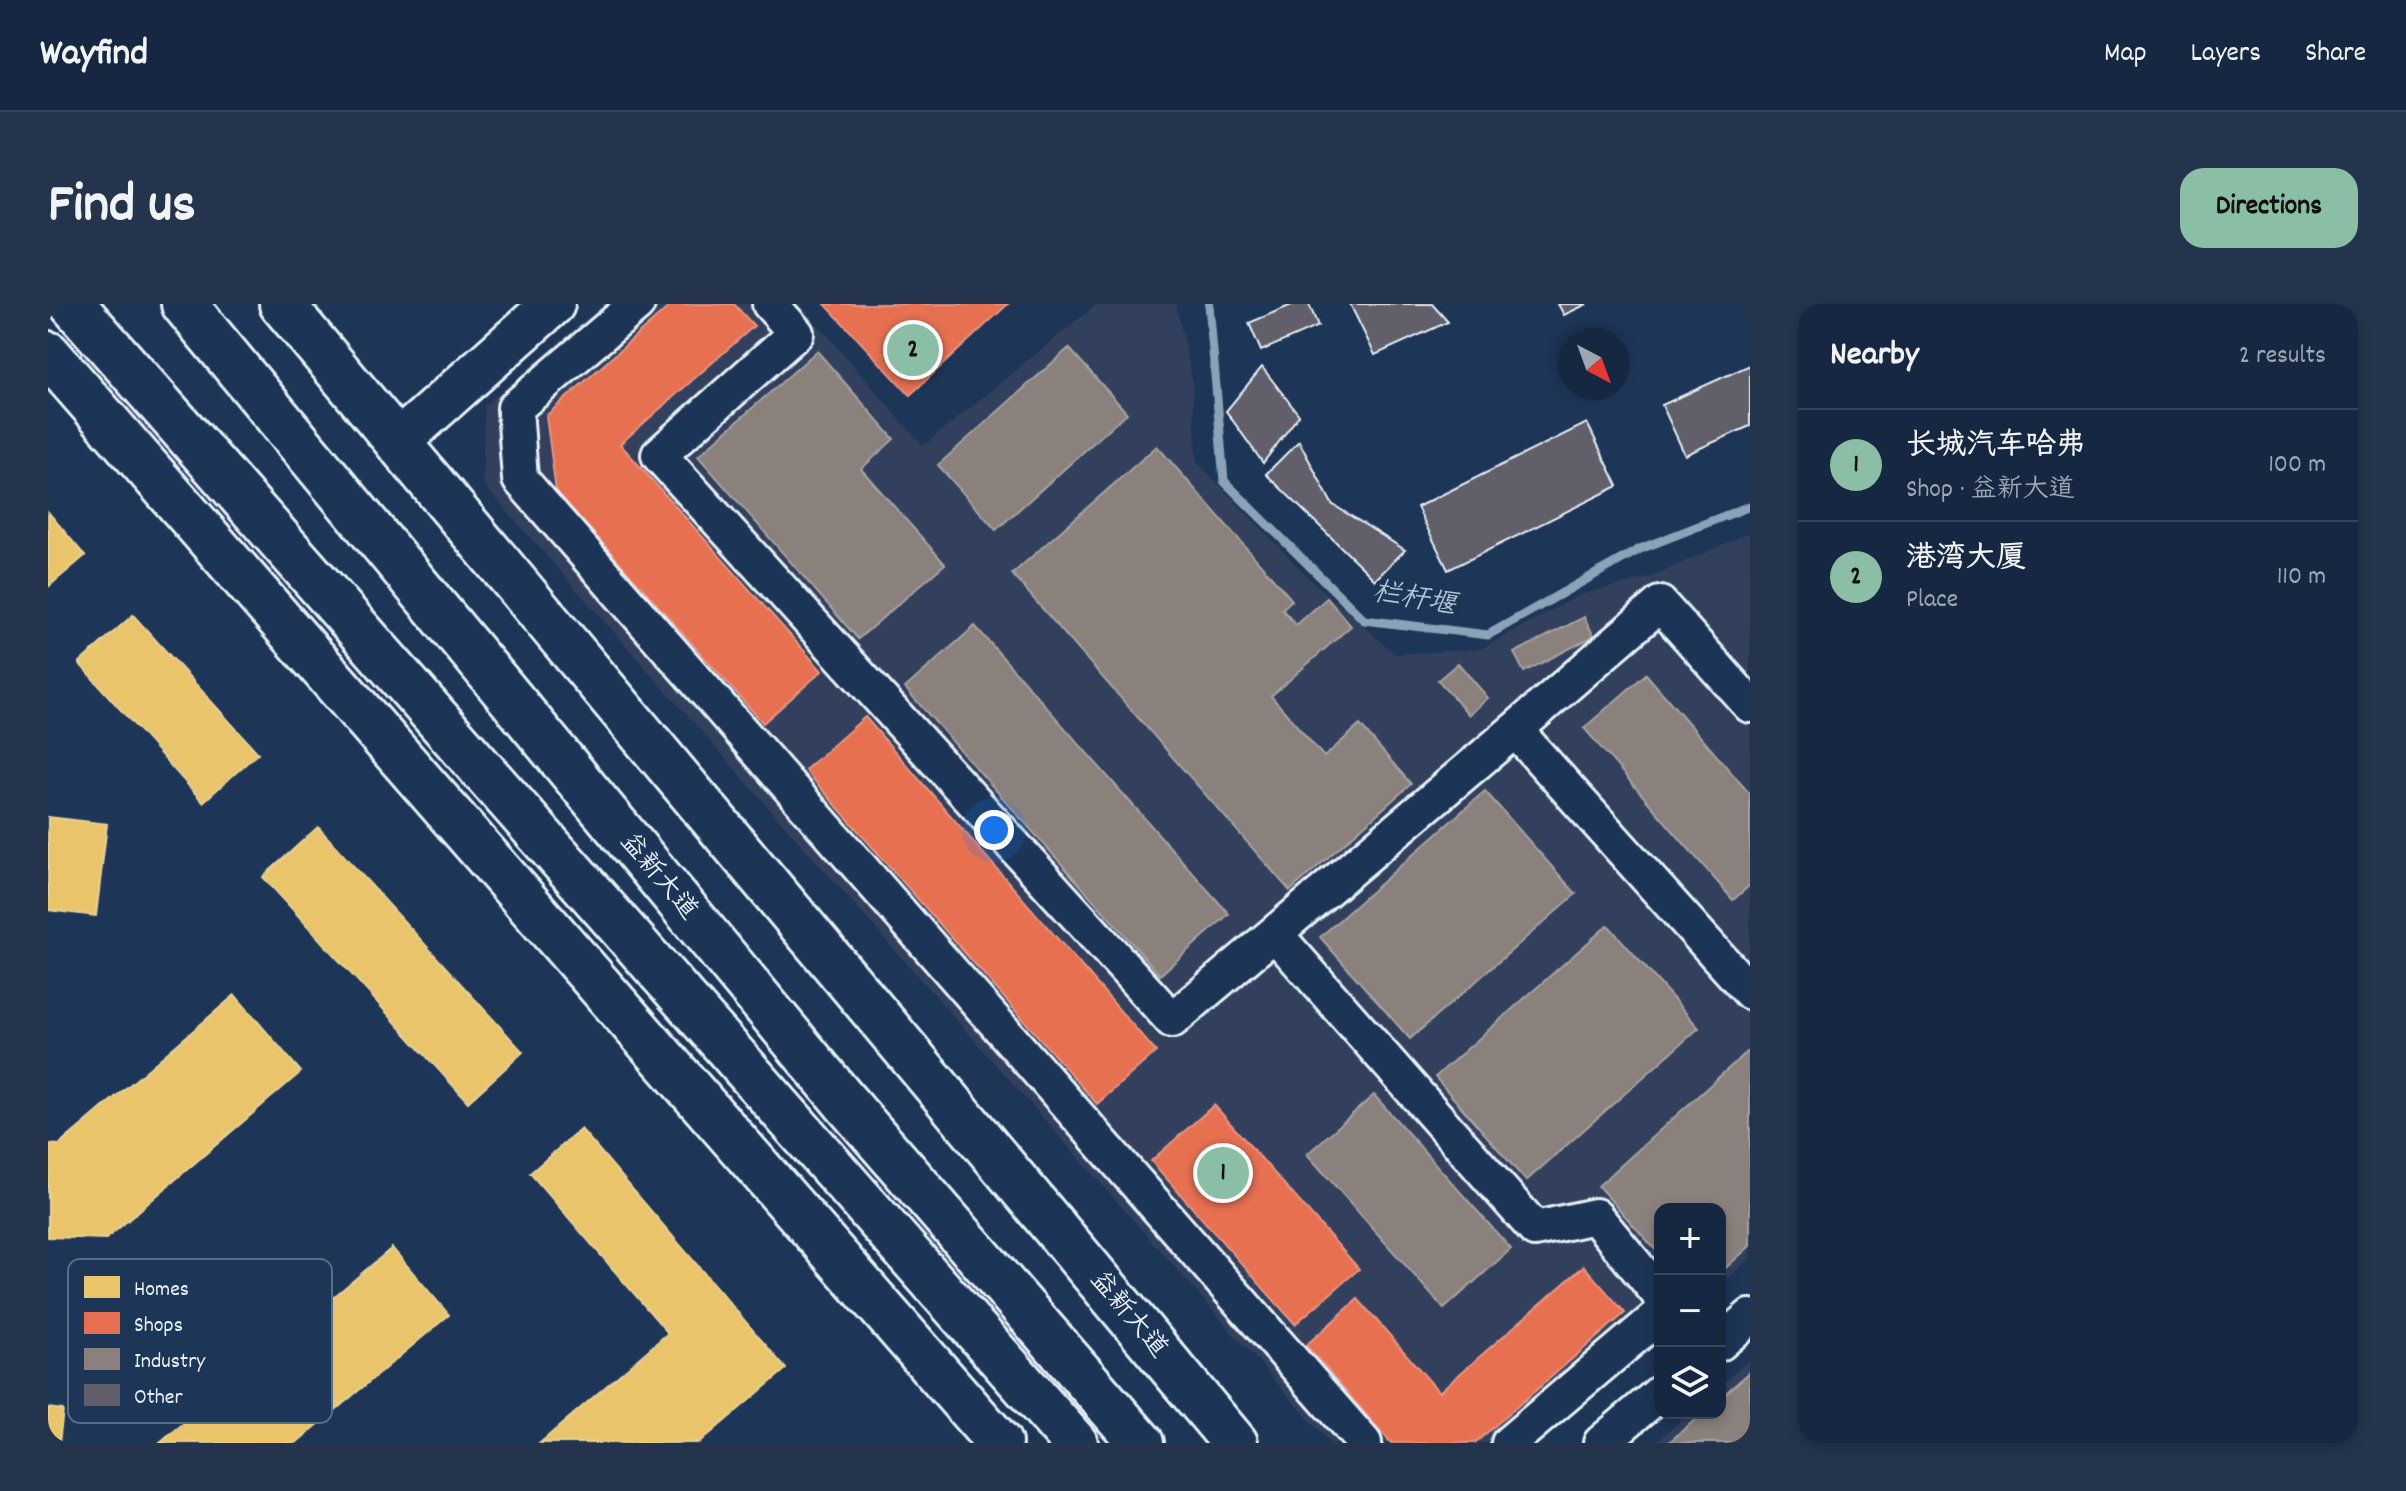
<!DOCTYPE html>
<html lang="en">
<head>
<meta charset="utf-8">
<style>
	body { margin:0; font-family:Dekko,"LXGW WenKai TC",sans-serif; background:#23344c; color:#f1f3f6 }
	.controls { position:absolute; right:24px; bottom:24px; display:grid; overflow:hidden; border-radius:16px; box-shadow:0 4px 12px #0003 }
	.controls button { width:72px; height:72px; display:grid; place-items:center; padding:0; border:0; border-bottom:2px solid #35445a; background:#162841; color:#f1f3f6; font:40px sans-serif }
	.compass { position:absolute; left:1510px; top:24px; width:72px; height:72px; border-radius:50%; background:#162841; box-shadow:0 4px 12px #0003; rotate:139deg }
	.you { position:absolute; left:946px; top:526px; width:28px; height:28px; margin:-20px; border:6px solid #fff; border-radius:50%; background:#1a73e8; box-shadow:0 0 0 12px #1a73e833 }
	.badge { display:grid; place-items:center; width:52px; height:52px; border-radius:50%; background:#8abfa5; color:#111; font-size:26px; font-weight:700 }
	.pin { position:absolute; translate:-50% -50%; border:4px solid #fff; box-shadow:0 2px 8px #0006 }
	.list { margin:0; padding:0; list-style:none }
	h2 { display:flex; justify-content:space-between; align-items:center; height:104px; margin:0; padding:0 32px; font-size:34px }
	h2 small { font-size:26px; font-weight:400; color:#9ea6b1 }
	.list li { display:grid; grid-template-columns:52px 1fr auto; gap:24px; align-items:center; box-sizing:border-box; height:112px; padding:0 32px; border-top:2px solid #35445a }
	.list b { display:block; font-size:30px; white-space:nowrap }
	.list p { margin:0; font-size:26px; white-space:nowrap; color:#9ea6b1 }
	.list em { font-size:26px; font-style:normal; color:#9ea6b1 }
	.icon { flex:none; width:44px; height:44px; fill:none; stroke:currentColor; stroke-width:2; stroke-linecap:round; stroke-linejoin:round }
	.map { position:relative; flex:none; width:1702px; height:1139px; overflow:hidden; border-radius:24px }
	header { display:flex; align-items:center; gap:48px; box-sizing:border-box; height:112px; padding:0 40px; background:#162841; border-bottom:2px solid #35445a }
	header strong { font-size:38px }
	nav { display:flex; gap:44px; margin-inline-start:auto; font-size:28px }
	.intro { display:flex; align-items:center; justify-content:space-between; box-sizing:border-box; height:192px; padding:0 48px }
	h1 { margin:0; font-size:56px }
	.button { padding:20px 36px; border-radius:24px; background:#8abfa5; color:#111; font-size:28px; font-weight:700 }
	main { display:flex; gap:48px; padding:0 48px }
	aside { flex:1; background:#162841; border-radius:24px; box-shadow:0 4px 12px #0003 }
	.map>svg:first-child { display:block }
</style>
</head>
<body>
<header>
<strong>Wayfind</strong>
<nav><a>Map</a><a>Layers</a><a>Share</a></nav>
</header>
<div class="intro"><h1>Find us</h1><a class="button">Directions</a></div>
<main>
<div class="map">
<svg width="1702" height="1139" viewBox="0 0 1702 1139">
	<rect width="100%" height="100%" fill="#1d3557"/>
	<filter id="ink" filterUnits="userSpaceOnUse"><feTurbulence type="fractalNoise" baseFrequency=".0125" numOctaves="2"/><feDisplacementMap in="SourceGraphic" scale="16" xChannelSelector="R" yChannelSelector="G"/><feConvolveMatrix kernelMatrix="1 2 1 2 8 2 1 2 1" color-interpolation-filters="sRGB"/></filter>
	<g filter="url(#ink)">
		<!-- built -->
		<path fill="#31415d" d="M556,0H752L875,142L1049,0H1128L1144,75L1149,158L1262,275L1347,350L1433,345L1531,291L1601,274L1702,228V954L1672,981V905H1612V1033L1492,1139H1282L435,180L436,102Z
			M1702,1055V1139H1607L1641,1109H1672V1082Z"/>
		<!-- homes -->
		<path fill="#e9c46a" stroke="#e9d295" stroke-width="2" d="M0,208L37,252L0,283Z
			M85,311L210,449L155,498L31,359Z
			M0,513L59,520L48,612L0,606Z
			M270,523L475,748L420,798L215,573Z
			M187,691L253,768L58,935L0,933V840L11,841Z
			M533,825L738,1065L651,1139H492L620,1029L482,869Z
			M344,944L401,1011L248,1139H112Z
			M0,1104L15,1106L11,1139H0Z"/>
		<!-- shops -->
		<path fill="#e76f51" stroke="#e79683" stroke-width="2" d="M624,0H686L706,22L572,140L774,367L715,419L508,187L498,112Z
			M777,0H960L862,91Z
			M817,413L1108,748L1049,800L757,466Z
			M1166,801L1311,965L1247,1020L1103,857Z
			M1536,962L1577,1009L1427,1139H1343L1258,1041L1310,995L1391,1088Z"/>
		<!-- industry -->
		<path fill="#8a817c" stroke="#a6a3a1" stroke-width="2" d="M1021,44L1079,109L948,226L890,161Z
			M769,47L846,135L813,165L897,260L810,335L650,152Z
			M1109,142L1244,296L1234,305L1248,321L1279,294L1303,322L1223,392L1276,453L1312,421L1363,480L1242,587L964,270Z
			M1536,313L1546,332L1476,368L1466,349Z
			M927,322L1181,610L1112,671L857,384Z
			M1410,359L1440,394L1421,411L1390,376Z
			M1598,370L1702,490V581L1685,596L1536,424Z
			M1437,487L1528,590L1362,735L1272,633Z
			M1560,621L1651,724L1478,877L1387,773Z
			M1702,745V942L1672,969V905H1612V951L1550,882Z
			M1326,791L1463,945L1396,1005L1259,850Z
			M1702,1068V1130L1692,1139H1620L1655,1109H1672V1094Z"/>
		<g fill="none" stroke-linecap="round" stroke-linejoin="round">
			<!-- stream -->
			<path stroke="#8ca2b9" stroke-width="9" d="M1161,0L1176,177L1316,316L1440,331L1592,245L1702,202"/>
		</g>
		<!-- building -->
		<path fill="#605e6a" stroke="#e8f1f8" stroke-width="2" d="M1246,0H1261L1270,22L1213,47L1201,19Z
			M1302,0H1384L1400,18L1327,51Z
			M1510,0H1539L1516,11Z
			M1702,61V122L1637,151L1614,101Z
			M1214,63L1251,111L1215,159L1178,107Z
			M1539,119L1570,182L1400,266L1369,203Z
			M1251,137L1284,200L1357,246L1327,276L1218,170Z"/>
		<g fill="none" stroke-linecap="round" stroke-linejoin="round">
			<defs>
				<path id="minor" d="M589,0L467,104L472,175L1316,1139
					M722,0L748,29L611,151L1124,716L1467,426
					M1702,401L1612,300L1467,426L1702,688
					M1227,630L1487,925L1547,912L1612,991
					M1672,1039L1702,1013
					M1461,1139L1612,1011
					M1553,1139L1612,1089"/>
				<path id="tertiary" d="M349,139L505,0"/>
				<path id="primary" d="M136,0L797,798L1093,1139
					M234,0L1187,1139"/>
				<path id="motorway" d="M24,0L1027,1139
					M0,50L951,1139"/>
			</defs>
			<!-- minor casing -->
			<use href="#minor" stroke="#e8f1f8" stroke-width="40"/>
			<!-- tertiary casing -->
			<use href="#tertiary" stroke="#e8f1f8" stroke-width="48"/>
			<!-- primary casing -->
			<use href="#primary" stroke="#e8f1f8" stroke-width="50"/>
			<!-- motorway casing -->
			<use href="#motorway" stroke="#e8f1f8" stroke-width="50"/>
			<!-- minor -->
			<use href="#minor" stroke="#1d3557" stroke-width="34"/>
			<!-- tertiary -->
			<use href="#tertiary" stroke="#1d3557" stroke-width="42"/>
			<!-- primary -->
			<use href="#primary" stroke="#1d3557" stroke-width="44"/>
			<!-- motorway -->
			<use href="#motorway" stroke="#1d3557" stroke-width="44"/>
		</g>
	</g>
	<g text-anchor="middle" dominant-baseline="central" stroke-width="8" stroke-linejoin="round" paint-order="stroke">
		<!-- street labels -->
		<g font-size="26" fill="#e8f1f8" stroke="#1d3557">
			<text transform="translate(610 573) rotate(50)">益新大道</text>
			<text transform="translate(1080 1011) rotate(50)">益新大道</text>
		</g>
		<!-- water labels -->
		<g font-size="28" font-style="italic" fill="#b2c3d3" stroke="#1d3557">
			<text transform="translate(1366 297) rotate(10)">栏杆堰</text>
		</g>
	</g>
	<!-- legend -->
	<rect x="20" y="955" width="264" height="164" rx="12" fill="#1d3557" stroke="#5a6d87" stroke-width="2"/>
	<rect x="36" y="972" width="36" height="22" fill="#e9c46a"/>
	<rect x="36" y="1008" width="36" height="22" fill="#e76f51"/>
	<rect x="36" y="1044" width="36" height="22" fill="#8a817c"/>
	<rect x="36" y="1080" width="36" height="22" fill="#605e6a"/>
	<g font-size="22" fill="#e8f1f8">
		<text x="86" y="991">Homes</text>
		<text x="86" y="1027">Shops</text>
		<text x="86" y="1063">Industry</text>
		<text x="86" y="1099">Other</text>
	</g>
</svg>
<div class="controls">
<button>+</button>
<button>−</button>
<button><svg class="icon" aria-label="layers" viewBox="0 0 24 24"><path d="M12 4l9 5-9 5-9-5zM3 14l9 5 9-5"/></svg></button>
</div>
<svg class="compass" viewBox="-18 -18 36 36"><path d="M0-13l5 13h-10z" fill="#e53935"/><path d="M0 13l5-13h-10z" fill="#9ea6b1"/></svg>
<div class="you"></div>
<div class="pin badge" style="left:1175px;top:869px">1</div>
<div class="pin badge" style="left:865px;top:46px">2</div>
</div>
<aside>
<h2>Nearby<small>2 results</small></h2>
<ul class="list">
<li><span class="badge">1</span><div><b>长城汽车哈弗</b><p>Shop · 益新大道</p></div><em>100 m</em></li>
<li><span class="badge">2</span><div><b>港湾大厦</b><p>Place</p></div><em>110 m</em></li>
</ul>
</aside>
</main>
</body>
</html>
